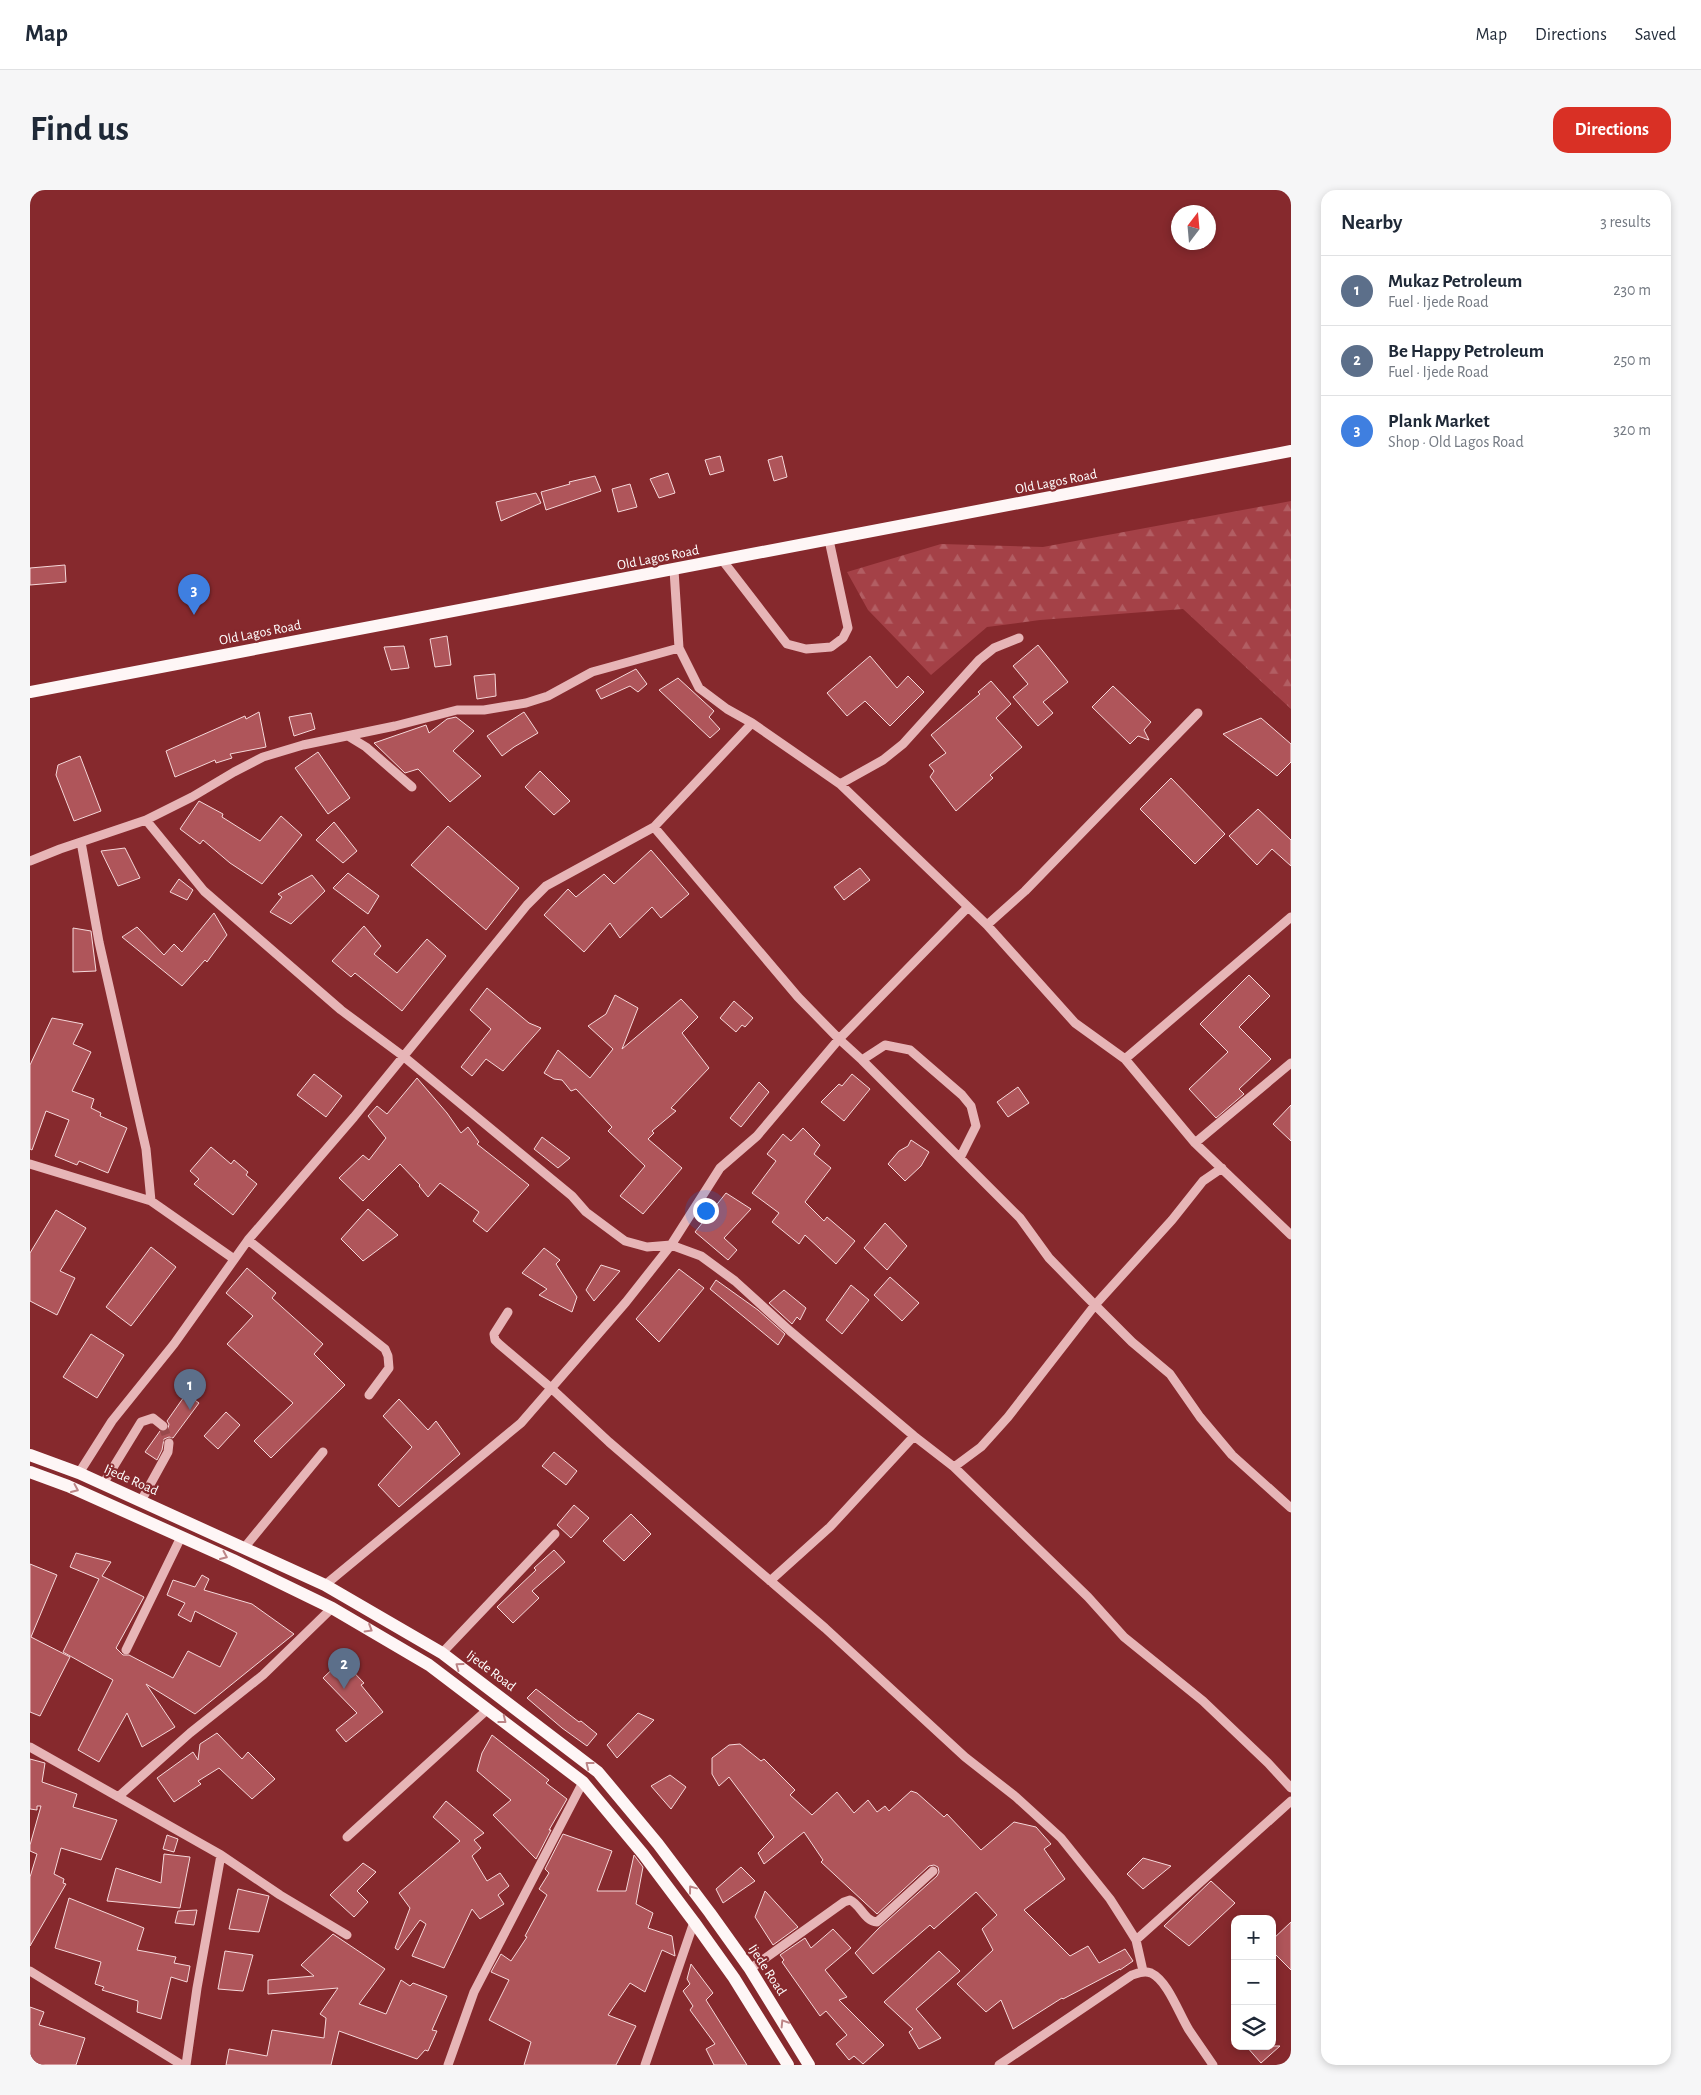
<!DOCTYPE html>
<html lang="en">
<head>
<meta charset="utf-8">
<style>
	body { margin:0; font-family:"Alegreya Sans",sans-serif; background:#f6f6f7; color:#1f2937 }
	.controls { position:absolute; right:15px; bottom:15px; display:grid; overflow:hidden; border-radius:10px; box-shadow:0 2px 8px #0003 }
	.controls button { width:45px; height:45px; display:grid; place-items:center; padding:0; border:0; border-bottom:1px solid #e0e1e3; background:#fff; color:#1f2937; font:25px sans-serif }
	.compass { position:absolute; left:1141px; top:15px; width:45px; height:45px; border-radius:50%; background:#fff; box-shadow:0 2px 8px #0003; rotate:16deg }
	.you { position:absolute; left:675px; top:1020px; width:18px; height:18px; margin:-12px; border:4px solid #fff; border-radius:50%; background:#1a73e8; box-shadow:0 0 0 8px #1a73e833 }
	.badge { display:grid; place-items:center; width:32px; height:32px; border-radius:50%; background:#d93025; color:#fff; font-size:16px; font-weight:700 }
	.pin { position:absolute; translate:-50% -41px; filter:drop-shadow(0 1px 2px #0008) }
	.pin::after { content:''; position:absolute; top:26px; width:18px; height:15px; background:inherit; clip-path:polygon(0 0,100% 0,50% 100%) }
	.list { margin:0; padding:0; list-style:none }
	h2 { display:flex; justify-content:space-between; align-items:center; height:65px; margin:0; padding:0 20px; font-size:21px }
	h2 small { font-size:16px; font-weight:400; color:#747a83 }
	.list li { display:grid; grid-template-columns:32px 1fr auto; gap:15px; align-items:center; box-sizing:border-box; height:70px; padding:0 20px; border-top:1px solid #e0e1e3 }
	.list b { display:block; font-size:19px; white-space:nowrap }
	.list p { margin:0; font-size:16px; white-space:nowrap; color:#747a83 }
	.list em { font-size:16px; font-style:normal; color:#747a83 }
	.icon { flex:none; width:28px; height:28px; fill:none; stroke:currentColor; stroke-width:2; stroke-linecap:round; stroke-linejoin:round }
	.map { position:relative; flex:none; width:1261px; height:1875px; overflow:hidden; border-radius:15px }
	header { display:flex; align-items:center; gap:30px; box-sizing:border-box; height:70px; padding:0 25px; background:#fff; border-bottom:1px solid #e0e1e3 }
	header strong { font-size:24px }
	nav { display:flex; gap:28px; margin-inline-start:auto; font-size:18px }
	.intro { display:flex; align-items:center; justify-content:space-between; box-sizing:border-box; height:120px; padding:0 30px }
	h1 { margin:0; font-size:35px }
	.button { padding:12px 22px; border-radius:15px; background:#d93025; color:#fff; font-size:18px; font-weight:700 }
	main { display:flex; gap:30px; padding:0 30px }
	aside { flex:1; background:#fff; border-radius:15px; box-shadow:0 2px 8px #0003 }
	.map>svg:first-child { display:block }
</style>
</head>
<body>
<header>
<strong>Map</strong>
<nav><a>Map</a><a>Directions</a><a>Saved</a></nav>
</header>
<div class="intro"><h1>Find us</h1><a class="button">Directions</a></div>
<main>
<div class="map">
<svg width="1261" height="1875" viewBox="0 0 1261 1875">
	<defs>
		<pattern id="forest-firs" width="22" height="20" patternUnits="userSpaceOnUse" patternTransform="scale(1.25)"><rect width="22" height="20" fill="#a44147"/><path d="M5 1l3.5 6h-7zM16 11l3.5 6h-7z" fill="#b25e63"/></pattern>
	</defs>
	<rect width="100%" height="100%" fill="#86292d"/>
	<!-- forest -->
	<path fill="url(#forest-firs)" d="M1261,311V519L1153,419L1010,430L957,437L901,485L838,420L817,382L911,354L1013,357Z"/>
	<!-- building -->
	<path fill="#af555a" stroke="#f6d8da" d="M690,266L694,281L680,285L675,270Z
		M752,266L757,287L744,291L738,270Z
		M638,283L645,303L629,308L620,289Z
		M565,286L571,301L516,320L511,302L540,294L539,292Z
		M600,294L607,317L588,322L582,299Z
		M506,303L511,313L471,331L466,312Z
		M35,375L36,392L0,395V378Z
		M417,446L421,475L405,477L400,449Z
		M1008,455L1038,492L1013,512L1023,523L1008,536L983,507L998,494L983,476Z
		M374,456L379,478L361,480L354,457Z
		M840,466L867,498L878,486L894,502L860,536L835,511L817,526L797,503Z
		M606,479L617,494L608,502L600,496L571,509L566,500Z
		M465,484L466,506L447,509L444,486Z
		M648,488L684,521L679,527L690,539L680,548L629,500Z
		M961,491L981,514L966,528L992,557L960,585L963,588L926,621L900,587L904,581L899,575L916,563L901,545L950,504L948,502Z
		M1083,496L1121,532L1114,540L1119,550L1108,546L1100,554L1062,517Z
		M229,522L236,557L200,564L202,568L186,573L185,570L145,587L136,561L215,526L216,529Z
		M494,522L508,543L484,557L472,566L457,546Z
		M281,523L285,539L264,546L259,527Z
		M426,527L444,541L423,561L451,586L420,612L388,579L375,583L344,553L396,535L399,543L417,529Z
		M1231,528L1261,554V572L1247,586L1193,544Z
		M288,562L320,608L298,624L265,578Z
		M50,566L71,621L44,631L26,585L28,575Z
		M510,581L540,611L524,625L495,597Z
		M1141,588L1195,644L1165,674L1110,619Z
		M169,611L193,624L192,627L230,651L251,626L272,645L232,694L200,673L173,650L170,654L150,639Z
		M1228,619L1261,650V676L1242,659L1227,675L1199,646Z
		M304,632L327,661L313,673L286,650Z
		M418,636L489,698L456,740L381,675Z
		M95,658L110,688L88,696L71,661Z
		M621,660L659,704L631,728L622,717L590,748L580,733L554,762L514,725L538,699L546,707L574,684L584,694Z
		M830,678L840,690L814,710L804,697Z
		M318,683L349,706L338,724L303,698Z
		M282,685L295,701L261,734L240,722L252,707L248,704Z
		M149,689L163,700L157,710L140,702Z
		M184,723L197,745L177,772L175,770L152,796L92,747L107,737L134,765L144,754L152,762Z
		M334,736L351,756L344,764L367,783L397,749L416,766L372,821L325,783L321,787L302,771Z
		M43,738L61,741L66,781L43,782Z
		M1219,785L1240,806L1209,837L1241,869L1209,899L1214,904L1186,928L1159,899L1198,862L1170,834Z
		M457,798L499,833L511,838L473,881L456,869L442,886L431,877L461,839L440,820Z
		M585,805L608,818L592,859L651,809L668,827L652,843L679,878L641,918L646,921L622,941L624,943L618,949L652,978L613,1024L590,1006L615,976L578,941L582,937L546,899L541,901L532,890L524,889L514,883L528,860L560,888L583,859L558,836L576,824Z
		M704,811L723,828L715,837L712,835L706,842L690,828Z
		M22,828L53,834L43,854L61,862L42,901L64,909L61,918L71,923L70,926L97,938L78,983L49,971L47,975L25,966L39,930L16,921L2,960L0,959V875Z
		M284,884L312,906L296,927L267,905Z
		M822,884L840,899L814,931L791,912L809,894L812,896Z
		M387,888L417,923L431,943L438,937L449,952L447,954L499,995L457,1042L443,1031L449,1022L410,993L398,1007L389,996L390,995L370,974L333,1011L309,988L333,965L339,970L356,948L338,926L347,916L357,924Z
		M729,892L739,902L711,937L700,928Z
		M988,897L999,913L978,927L967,912Z
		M1261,915V951L1243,934Z
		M773,938L790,955L784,964L801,978L775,1012L794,1031L797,1027L825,1051L806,1074L775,1045L769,1054L742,1032L749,1023L722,1003L746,971L737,964L753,944L761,951Z
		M512,947L540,968L528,978L504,959Z
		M881,950L899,962L891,976L875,991L858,974L869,961L878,956Z
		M181,957L201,974L204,970L218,982L216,985L227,994L203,1025L164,994L169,989L160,981Z
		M696,1003L721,1019L694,1048L707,1060L698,1070L665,1042Z
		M338,1019L368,1045L333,1071L311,1049Z
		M26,1020L56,1038L30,1081L45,1088L27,1125L0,1111V1063Z
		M855,1033L877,1056L857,1080L834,1058Z
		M121,1057L146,1077L101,1136L76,1117Z
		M514,1058L530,1070L526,1074L547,1107L542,1122L509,1105L517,1099L492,1083Z
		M571,1075L590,1081L564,1111L556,1100Z
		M217,1078L246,1103L242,1108L293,1154L284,1164L315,1195L241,1268L224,1251L263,1213L197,1154L223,1126L196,1103Z
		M649,1079L674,1098L629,1152L606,1129Z
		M860,1087L889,1113L872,1131L844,1105Z
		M686,1090L728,1120L755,1144L748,1155L680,1099Z
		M821,1095L839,1110L812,1144L796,1130Z
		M754,1100L776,1118L770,1130L767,1127L762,1134L739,1113Z
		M61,1144L94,1165L67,1208L33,1187Z
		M156,1204L169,1213L143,1248L139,1247L134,1249L132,1260L127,1270L115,1262L130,1241L135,1242L138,1239L139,1234L137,1231Z
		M369,1209L398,1240L406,1231L430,1264L369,1317L348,1295L382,1257L353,1226Z
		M196,1222L210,1235L188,1259L174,1246Z
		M524,1262L547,1281L536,1295L512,1276Z
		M544,1315L559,1328L541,1348L527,1335Z
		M601,1324L621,1344L594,1371L573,1351Z
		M524,1360L535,1372L502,1401L509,1408L483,1433L467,1417L506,1380L504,1378Z
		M46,1363L81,1372L72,1386L114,1407L86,1458L93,1465H99L143,1488L158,1461L190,1477L207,1443L165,1421L161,1432L148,1425L155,1413L137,1405L143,1390L165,1397L172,1385L179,1389L174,1400L222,1414L264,1444L165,1524L116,1494L145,1537L112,1557L97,1523L69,1572L48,1560L83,1490L33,1462L69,1389L40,1377Z
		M0,1374L27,1385L1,1447L40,1467L10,1526L0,1522Z
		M312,1470L334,1493L331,1495L353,1522L316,1552L306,1540L327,1523L293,1488Z
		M506,1499L549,1532L551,1531L567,1544L557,1556L532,1538L497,1508Z
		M608,1523L624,1530L587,1568L577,1555Z
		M187,1543L212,1569L218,1562L245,1589L222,1609L189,1578L168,1591L171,1594L144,1612L127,1588L163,1562L168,1570L170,1554Z
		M462,1545L519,1590L516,1593L537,1609L519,1640H521L506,1669L463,1625L481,1610L447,1581L452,1563Z
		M710,1554L731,1571L734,1569L765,1600L760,1605L782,1625L807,1602L824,1623L838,1610L847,1622L855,1616L859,1621L881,1601L887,1603L914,1627L917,1624L951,1660L984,1632L1006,1637L1021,1654L1014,1659L1035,1689L994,1720L1040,1766L1058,1756L1069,1773L1095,1759L1103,1771L1090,1780V1779L1033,1809L1032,1808L983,1839L971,1810L956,1822L927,1794L963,1760L952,1739L967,1725L946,1702L904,1739L900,1735L843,1784L825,1763L849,1738L907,1686L909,1682L908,1677L904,1675L899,1676L847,1724L791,1672L793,1670L774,1642L734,1674L728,1663L744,1647L699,1587L689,1596L682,1584V1568L699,1555Z
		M0,1569L15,1573L12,1592L47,1604L43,1617L87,1630L71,1670L31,1658L24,1684L34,1689L33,1693L36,1694L0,1756V1687L7,1664L0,1661V1655L11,1616H7V1620L0,1619Z
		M640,1585L656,1597L641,1619L621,1596Z
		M416,1611L454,1643L444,1650L451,1658L442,1666L457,1691L470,1683L479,1696L468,1705L474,1714L450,1729L442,1719L414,1778L382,1766L396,1734L390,1730L368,1760L365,1758L380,1718L369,1703L430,1651L403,1627Z
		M533,1644L582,1661L567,1701H596L604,1665L613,1677L606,1714L623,1723L618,1738L642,1746L645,1766L632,1760L615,1802L600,1793L578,1825L606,1836L586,1875H494L501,1852L459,1830L479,1790L461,1782L471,1764L481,1771L497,1747L495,1746L517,1705L509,1699L519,1683L515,1679Z
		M137,1645L148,1649L144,1662L133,1659Z
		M134,1664L160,1667L150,1718L77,1711L86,1678L131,1693Z
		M1113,1668L1141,1676L1113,1699L1097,1684Z
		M333,1673L346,1682L327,1701L338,1712L324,1727L300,1705Z
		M711,1677L725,1691L693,1713L686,1699Z
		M1181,1691L1205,1713L1159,1756L1134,1736Z
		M208,1699L239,1706L229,1742L199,1739Z
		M735,1701L768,1737L743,1755L725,1727Z
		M39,1708L114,1738L107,1760L146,1767L144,1773L160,1776L157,1792L141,1787L131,1829L107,1822L108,1811L72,1800L74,1797L65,1794L71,1772L25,1758Z
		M167,1720L164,1735L145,1733L148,1721Z
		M1261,1732V1780L1242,1761V1750Z
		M803,1739L821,1758L795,1780L817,1807L809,1810L854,1855L833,1874L824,1866L819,1870L806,1854L817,1845L796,1821L790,1826L752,1772L754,1770L750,1765L775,1748L781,1758Z
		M303,1744L355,1779L329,1814L356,1824L371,1790L380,1796L383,1793L417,1806L402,1840L407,1841L398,1861L395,1860L387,1869L309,1841L301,1875H196L199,1859L237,1866L242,1840L294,1848L296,1828L290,1824L308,1798L238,1804V1790L284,1786L271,1775Z
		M195,1761L223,1765L213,1801L188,1799Z
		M909,1761L930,1781L886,1819L911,1848L889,1859L879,1842L883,1839L854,1812Z
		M661,1774L683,1803L676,1810L717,1875H684L676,1859L685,1854L660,1820L663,1816L653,1801L660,1794L657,1789Z
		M0,1817L14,1822L9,1835L55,1848L46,1875H0Z
		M1216,1856H1250L1231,1873Z"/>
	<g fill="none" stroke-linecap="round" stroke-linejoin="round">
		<!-- minor-tunnel -->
		<path stroke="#98494c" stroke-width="9" stroke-dasharray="9 4.5" stroke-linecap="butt" d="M133,1236L139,1253"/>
		<!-- minor -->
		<path stroke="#e7b5b7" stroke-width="9" d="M693,371L757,454L776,459L801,457L813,448L818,438L799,350
			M644,380L649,458L669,498L697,519L722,533L810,594L957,735L1045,833L1095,869L1165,953L1261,1045
			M318,546L336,557L382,597
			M810,594L853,570L873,554L949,470L964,458L989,448
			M116,630L174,701L311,820L373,866L542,1006L556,1022L595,1051L617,1057L641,1055L671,1066L705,1091L760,1141L884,1246L924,1277L1058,1407L1094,1447L1173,1511L1238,1573L1261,1598
			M624,637L768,807L809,849L832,870L990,1028L1019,1068L1055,1105L1102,1152L1140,1184L1170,1227L1202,1265L1261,1318
			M51,652L69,752L116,959L121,1011
			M0,671L30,659L116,630L162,607L204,582L233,567L273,555L365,536L427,520H454L496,513L518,506L562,482L649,458
			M957,735L995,701L1168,523
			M1095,869L1261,727
			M832,870L855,855L880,860L932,905L941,916L946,936L930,968
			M1165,953L1261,873
			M0,974L121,1011L204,1069
			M218,1050L355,1159L358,1166L359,1178L339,1205
			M478,1122L464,1144L465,1150L469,1154L521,1198L579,1252L795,1438L935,1567L986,1607L1031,1648L1080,1709L1096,1734L1106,1750L1113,1781
			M924,1277L951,1257L978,1227L1065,1115L1142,1030L1173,991L1192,978
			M49,1283L82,1231L144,1154L218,1050L324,927L497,715L516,696L624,637L722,533
			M73,1294L111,1232L123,1228L133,1236
			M111,1311L138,1262L139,1253
			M214,1358L293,1262
			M740,1391L800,1337L884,1246
			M295,1395L491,1233L596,1112L641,1055L690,978L727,946L809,849L938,717
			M96,1460L151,1347
			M412,1463L525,1344
			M0,1557L191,1665L250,1705L317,1745
			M88,1607L160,1543L233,1485L302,1418
			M317,1647L458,1519
			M1106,1750L1261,1611
			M720,1779L814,1712L820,1710C831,1715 834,1731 847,1732L903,1681
			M0,1781L152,1875
			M156,1875L167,1798L191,1665
			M418,1875L444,1802L553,1592
			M615,1875L664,1732
			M969,1875L1102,1785C1108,1783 1114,1780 1121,1783C1138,1791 1149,1824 1159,1840C1167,1852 1175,1863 1183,1875"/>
		<!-- major -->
		<path stroke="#fef6f6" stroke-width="12" d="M0,502L1261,261
			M0,1265L49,1283L295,1395L412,1463L568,1582L628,1654L680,1723L720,1779L779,1875
			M0,1282L38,1296L203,1370L302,1418L399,1475L553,1592L613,1664L664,1732L704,1788L758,1875"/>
	</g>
	<!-- one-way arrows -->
	<defs><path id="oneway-chevron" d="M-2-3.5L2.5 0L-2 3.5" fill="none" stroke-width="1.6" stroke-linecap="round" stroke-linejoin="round" transform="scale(1.25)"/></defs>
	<g stroke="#bc8587">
		<use href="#oneway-chevron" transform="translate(45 1299) rotate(24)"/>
		<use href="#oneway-chevron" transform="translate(194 1366) rotate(24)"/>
		<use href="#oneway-chevron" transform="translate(339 1439) rotate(31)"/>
		<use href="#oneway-chevron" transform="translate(429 1476) rotate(-144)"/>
		<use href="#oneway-chevron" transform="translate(473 1530) rotate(38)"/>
		<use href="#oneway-chevron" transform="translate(559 1575) rotate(-142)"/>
		<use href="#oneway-chevron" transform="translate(662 1699) rotate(-127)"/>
		<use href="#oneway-chevron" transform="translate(754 1833) rotate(-122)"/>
	</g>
	<g text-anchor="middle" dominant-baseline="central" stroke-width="4.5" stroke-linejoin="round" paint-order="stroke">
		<!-- street labels -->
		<g font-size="14" fill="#fff" stroke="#86292d">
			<text transform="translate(1026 292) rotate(-11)">Old Lagos Road</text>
			<text transform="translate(628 368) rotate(-11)">Old Lagos Road</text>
			<text transform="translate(230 443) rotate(-11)">Old Lagos Road</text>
			<text transform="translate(101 1290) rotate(24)">Ijede Road</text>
			<text transform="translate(461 1481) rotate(37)">Ijede Road</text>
			<text transform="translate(737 1780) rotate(57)">Ijede Road</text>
		</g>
	</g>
</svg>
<div class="controls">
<button>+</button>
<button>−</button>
<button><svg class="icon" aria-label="layers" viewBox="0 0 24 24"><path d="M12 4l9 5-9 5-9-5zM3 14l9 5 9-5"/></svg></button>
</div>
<svg class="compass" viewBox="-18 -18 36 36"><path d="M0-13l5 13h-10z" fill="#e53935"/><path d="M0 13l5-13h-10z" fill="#747a83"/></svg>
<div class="you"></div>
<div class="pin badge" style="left:160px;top:1220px;background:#5c6f8a">1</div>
<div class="pin badge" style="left:314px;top:1499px;background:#5c6f8a">2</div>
<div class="pin badge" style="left:164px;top:425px;background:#3f7fe0">3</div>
</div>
<aside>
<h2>Nearby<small>3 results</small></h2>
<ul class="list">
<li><span class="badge" style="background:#5c6f8a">1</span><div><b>Mukaz Petroleum</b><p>Fuel · Ijede Road</p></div><em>230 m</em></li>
<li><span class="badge" style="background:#5c6f8a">2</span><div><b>Be Happy Petroleum</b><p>Fuel · Ijede Road</p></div><em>250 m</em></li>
<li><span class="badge" style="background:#3f7fe0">3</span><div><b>Plank Market</b><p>Shop · Old Lagos Road</p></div><em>320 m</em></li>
</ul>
</aside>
</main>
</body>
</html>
